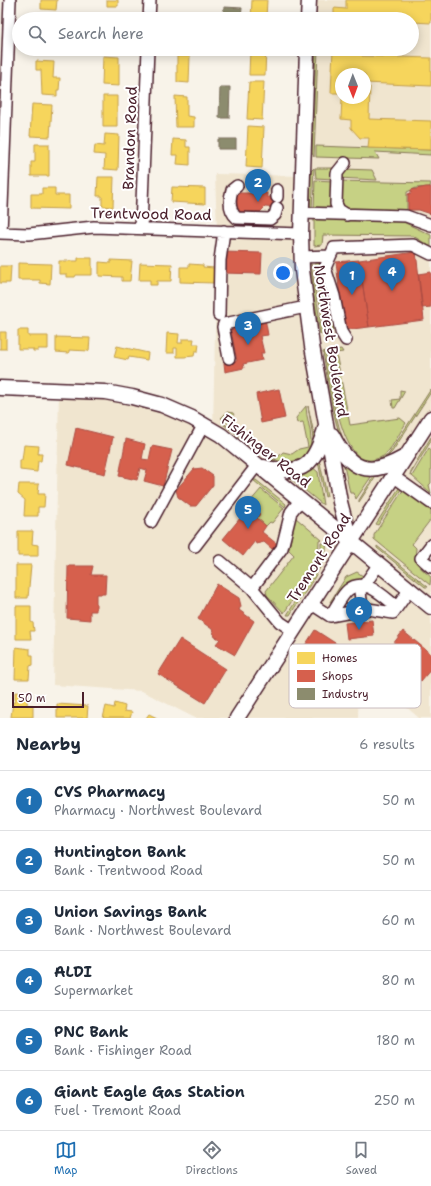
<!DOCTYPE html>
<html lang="en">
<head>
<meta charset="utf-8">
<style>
	body { margin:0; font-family:"Shantell Sans",sans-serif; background:#f2f2f3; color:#1f2937 }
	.compass { position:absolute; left:335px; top:68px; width:36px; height:36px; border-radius:50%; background:#fff; box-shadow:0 2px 10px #0003; rotate:179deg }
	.scale { position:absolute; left:12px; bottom:10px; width:72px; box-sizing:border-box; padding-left:4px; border:2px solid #4a1f2b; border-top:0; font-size:11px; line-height:14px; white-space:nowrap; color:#4a1f2b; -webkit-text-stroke:3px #fff; paint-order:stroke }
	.you { position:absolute; left:283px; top:273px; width:14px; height:14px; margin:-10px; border:3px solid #fff; border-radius:50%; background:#1a73e8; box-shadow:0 0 0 6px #1a73e833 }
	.badge { display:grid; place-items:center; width:26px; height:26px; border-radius:50%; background:#1f6fb2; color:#fff; font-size:13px; font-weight:700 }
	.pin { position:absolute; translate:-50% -33px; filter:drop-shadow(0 1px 2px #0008) }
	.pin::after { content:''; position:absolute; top:21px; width:14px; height:12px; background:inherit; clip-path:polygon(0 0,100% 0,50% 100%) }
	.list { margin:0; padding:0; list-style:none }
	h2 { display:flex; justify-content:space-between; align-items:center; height:52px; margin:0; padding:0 16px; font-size:17px }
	h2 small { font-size:13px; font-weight:400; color:#747a83 }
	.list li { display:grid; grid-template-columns:26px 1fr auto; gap:12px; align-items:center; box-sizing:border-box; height:60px; padding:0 16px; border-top:1px solid #e0e1e3 }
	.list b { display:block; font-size:15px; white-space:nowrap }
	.list p { margin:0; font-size:13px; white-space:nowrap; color:#747a83 }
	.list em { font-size:13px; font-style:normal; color:#747a83 }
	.icon { flex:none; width:22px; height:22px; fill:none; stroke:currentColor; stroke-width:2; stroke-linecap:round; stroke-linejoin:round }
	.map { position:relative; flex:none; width:431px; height:718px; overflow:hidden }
	.search { position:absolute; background:#fff; box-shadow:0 2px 10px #0003; left:12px; right:12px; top:12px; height:44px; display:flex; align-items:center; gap:10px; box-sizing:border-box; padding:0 14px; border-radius:22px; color:#747a83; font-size:15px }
	.sheet { height:412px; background:#fff }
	nav { display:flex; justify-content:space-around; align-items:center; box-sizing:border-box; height:56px; border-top:1px solid #e0e1e3; background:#fff; font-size:11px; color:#747a83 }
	nav a { display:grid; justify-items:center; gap:2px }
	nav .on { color:#1f6fb2 }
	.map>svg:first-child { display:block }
</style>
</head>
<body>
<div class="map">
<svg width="431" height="718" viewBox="0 0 431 718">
	<rect width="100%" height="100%" fill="#f8f3e9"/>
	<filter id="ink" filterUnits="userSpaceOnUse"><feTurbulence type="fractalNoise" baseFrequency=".025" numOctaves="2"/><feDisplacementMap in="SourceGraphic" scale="8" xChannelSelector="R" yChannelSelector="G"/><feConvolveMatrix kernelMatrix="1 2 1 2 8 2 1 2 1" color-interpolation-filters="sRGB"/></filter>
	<g filter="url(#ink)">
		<!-- built -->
		<path fill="#f0e5cf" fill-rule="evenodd" d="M309,0H431V718H419L367,673L359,686L358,718H195L142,691L53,685L59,390L105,392L213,430L217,231L215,174L303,176L307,49H412V19H308ZM341,74H365V98H341Z"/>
		<!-- green -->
		<path fill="#c6d184" stroke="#887858" d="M316,49H318L314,157L312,153Z
			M316,146L431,150V155L375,152L379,159L316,157Z
			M314,168L312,210L310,209L311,171Z
			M315,168H334L333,179L316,178Z
			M344,169L372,170L377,180L338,178Z
			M315,180L333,181L338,211L314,210Z
			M338,181L431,183L430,187L416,188L407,192V210H379L365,213L342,210Z
			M314,217L401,221L431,235V247L413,236L323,235L322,245L314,246Z
			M323,263L325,287L334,303L335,330L324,333L314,264Z
			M311,264L322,333L320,334L313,291Z
			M341,349L343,352L336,353L350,425L400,418L406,423C400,432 394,445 386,454C383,457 377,459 372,460C339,465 331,374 327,351Z
			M325,351C330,377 335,434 351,453C357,460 365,463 373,462V464C366,464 359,463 353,458C334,441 328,378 323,352Z
			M431,389V392L392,452L384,460L375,461L388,455Z
			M400,390L405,391L395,408H393L392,400L400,399Z
			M306,406C306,417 311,429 311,440C310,458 291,466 276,460L221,418L227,412L233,413L234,415L230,421L276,459L283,452L292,454L299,449L308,447L303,422L297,423L296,418Z
			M308,406L315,439L312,447L313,438Z
			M222,422L280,464H295L308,455L309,457L294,466L278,465L223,424Z
			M431,437V441L410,475L411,471Z
			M429,448L431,450V483L429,485L431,493L412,476Z
			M318,461L320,463L327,496L325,497Z
			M347,465L370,473L371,477L356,499L354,493H350L344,466Z
			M312,467L318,472L323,505L291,479L292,477Z
			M376,473L377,475L359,502V500Z
			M253,480H256L286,504L285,507Z
			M403,486L378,525L376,524L399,488Z
			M405,487L431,506V519L412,544L416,548C414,564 419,567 431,577L430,585L374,539V535Z
			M261,489L284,508L272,523L270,522L266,526L257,518L260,514L250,506L246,511L244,509Z
			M296,518L322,540L319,541L318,561L284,613L267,595L266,591L294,555L288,549C293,539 290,528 296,518Z
			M321,543H326C330,561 300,598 290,615H287L321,561Z
			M377,546L428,587H425L377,548Z
			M357,572L363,576C357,585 341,603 330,602L346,577Z"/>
		<!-- homes -->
		<path fill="#f6d55c" stroke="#c29e4d" d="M41,0H57L56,10L41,9Z
			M107,0H118V6H107Z
			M252,0H267L266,19H251Z
			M346,0H431V23L412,22V19H334V8L346,9Z
			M178,12H196V19H178Z
			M108,14L121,15V19H107Z
			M38,18H55V19H38Z
			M39,49H50V53L39,52Z
			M250,49H266L265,75H249Z
			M333,49H372L371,52H362V56L431,58V86L365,83V74H341V93H331Z
			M103,56L119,57V86L102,85Z
			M177,56H190L189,83L177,82Z
			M36,61L54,62L53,78H60L59,90H57V96L42,95L41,70H36Z
			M249,82H264L262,120L247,119Z
			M365,87H370L369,119L431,121V150L368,148L369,138H360L351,128V120L341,119L342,98H365Z
			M103,96H117V127H103Z
			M175,96L187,97V116L194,117V127H176Z
			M32,104L52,105L50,137L30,136Z
			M248,126L264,127L262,168L246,167Z
			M105,134L119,135L118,170L104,169L105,155L94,154L95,145L104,146Z
			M173,139L186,140V147H190V165L177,164L178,155H172Z
			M35,144H49V176H31V162H35Z
			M98,177H114L113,207L102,206V196H97Z
			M172,187L205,188V204L171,202Z
			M42,188H55V195H69V209L31,208V194H42Z
			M78,258H92V275H76L75,277H66V274H59V261H78Z
			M111,260L132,261L130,281H122V277L99,276V262L111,263Z
			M18,263L51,264L50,284L40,283V280H18Z
			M140,263L172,264L171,281H157V285H150V280H139Z
			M189,264L203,265V267L214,268V283L180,282V267H189Z
			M0,266H11L10,283H0Z
			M18,330H28V336H48V349H38V351H33V349H18Z
			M0,332H6V349H0Z
			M167,333L179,334L178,343H182V339H194L193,344H199L198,351H195L194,356L184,357H177V348H174V353H166Z
			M56,337L90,338L89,351L69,350V353L56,352Z
			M117,346L148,353L147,360L129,357L128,360L114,357Z
			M24,445L39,446L38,454H42L41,461H38L37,472L20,470V460H22Z
			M19,484H39L38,494H45L44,507H38V516H24L25,500L18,494Z
			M18,531H33L32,544L38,545V556H18Z
			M16,565H31L28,598H16Z
			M16,606H31V622L33,623L34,631H30L31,639H16Z
			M16,647L30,649V655H33V665L30,666L29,679H15Z
			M15,692L28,693L27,705H33V717H11L13,702H15Z
			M115,703L125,706L124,711L132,712L130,718H103L106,706L114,708Z
			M57,704L88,706L87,718H57Z
			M149,714L157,718H146Z"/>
		<!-- shops -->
		<path fill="#d6604d" stroke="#ac4c43" d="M426,187H431V214L419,210H408V194L411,193V190Z
			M237,193H267V197H279V208L265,207L260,212H237Z
			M223,252L262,253L261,274L223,273Z
			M416,252L424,320L369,327L359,260Z
			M359,260L369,327L344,330L336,262Z
			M431,272V307L422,308L418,274Z
			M265,318L268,335L260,336L264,353H261L262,360L243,364L244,368L225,372L224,363L237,361L230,325Z
			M279,389L285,418L261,423L256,394Z
			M76,428L113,437L105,474L68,465Z
			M126,439L145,444L142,459L149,460L152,446L172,450L163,486L144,481L147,470L140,468L137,480L119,476Z
			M202,468L213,476V485L196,506H190L178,497L176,490L194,469Z
			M250,506L260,514L257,518L266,526L262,532L277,544L272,549L264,542L256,544L255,541L243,556L223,539Z
			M68,566H93L91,575H106L105,594H96V611H90V620L67,618Z
			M217,584L239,598L241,606L239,610L254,621L235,655L216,644L220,639L215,637L212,629L198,619Z
			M372,620L374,636L347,639L345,623Z
			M315,630L366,663L343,697L293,664Z
			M403,631L431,654V669L421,681L386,653Z
			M180,639L226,669L205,703L158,674Z"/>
		<!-- industry -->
		<path fill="#8c8c6e" stroke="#786b5a" d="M224,7L242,8L241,18L223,17Z
			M222,49H240V53H222Z
			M220,87H230L229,118H219Z
			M218,139H236V149H218Z"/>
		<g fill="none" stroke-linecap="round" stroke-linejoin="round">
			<defs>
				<path id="minor" d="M149,19L150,0
					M345,163L337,173L336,204L339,210L347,215
					M237,186L232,190C229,200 229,211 237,218L270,219L275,215L277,208
					M277,197V190
					M302,213L406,216L431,225
					M141,228L148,49
					M0,233L29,234L94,227L301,234
					M1,233L10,0
					M301,257L330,256
					M219,315L220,260L224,231
					M346,340L341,332L334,296L325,268L334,248L413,245L431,254
					M229,358L223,327L224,324L306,307
					M393,476L431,503
					M151,522L204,424
					M431,545L421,558L431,567
					M195,546L258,464
					M220,561L252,588
					M310,603L330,616L368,609L393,613L410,589
					M362,610L360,591L379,564
					M330,616C336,608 341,596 348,590C365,576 384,597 397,607
					M292,630L280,622L252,588L282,548L291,512L301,499"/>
				<path id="major" d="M308,19L309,0
					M307,49L301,234L302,270L312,346L340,502L350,540
					M0,388L105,392L132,397L162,405L192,418L221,435L431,607
					M332,435C350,470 368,478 403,458
					M264,467C305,478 315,463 326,426
					M237,718L431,418"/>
			</defs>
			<!-- minor casing -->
			<use href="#minor" stroke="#4a1f2b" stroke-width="14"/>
			<!-- major casing -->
			<use href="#major" stroke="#4a1f2b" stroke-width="17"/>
			<!-- minor -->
			<use href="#minor" stroke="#fff" stroke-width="11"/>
			<!-- major -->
			<use href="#major" stroke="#fff" stroke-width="14"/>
		</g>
	</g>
	<g text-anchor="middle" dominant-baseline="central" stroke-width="4" stroke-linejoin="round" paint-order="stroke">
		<!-- street labels -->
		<g font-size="15" fill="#4a1f2b" stroke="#fff">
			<text transform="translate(130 138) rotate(-88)">Brandon Road</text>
			<text transform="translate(151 214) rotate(1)">Trentwood Road</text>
			<text transform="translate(331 341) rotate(81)">Northwest Boulevard</text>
			<text transform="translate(266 451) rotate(38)">Fishinger Road</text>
			<text transform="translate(319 558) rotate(-57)">Tremont Road</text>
		</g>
	</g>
	<!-- legend -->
	<rect x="289" y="644" width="132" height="64" rx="6" fill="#fff" stroke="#c9bcbf" stroke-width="1"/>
	<rect x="297" y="652" width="18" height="12" fill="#f6d55c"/>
	<rect x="297" y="670" width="18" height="12" fill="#d6604d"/>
	<rect x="297" y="688" width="18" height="12" fill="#8c8c6e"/>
	<g font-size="11" fill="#4a1f2b">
		<text x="322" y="662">Homes</text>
		<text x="322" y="680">Shops</text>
		<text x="322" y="698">Industry</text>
	</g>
</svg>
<svg class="compass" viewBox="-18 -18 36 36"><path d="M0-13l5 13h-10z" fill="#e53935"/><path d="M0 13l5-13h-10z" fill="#747a83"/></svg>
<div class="scale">50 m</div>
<div class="you"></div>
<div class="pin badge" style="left:352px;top:295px">1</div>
<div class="pin badge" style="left:258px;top:202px">2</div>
<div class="pin badge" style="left:248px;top:345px">3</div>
<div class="pin badge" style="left:392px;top:291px">4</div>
<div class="pin badge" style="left:248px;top:529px">5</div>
<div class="pin badge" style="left:359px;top:630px">6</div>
<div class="search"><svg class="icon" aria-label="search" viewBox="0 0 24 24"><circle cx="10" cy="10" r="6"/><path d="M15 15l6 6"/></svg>Search here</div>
</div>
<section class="sheet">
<h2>Nearby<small>6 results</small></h2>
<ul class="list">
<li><span class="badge">1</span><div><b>CVS Pharmacy</b><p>Pharmacy · Northwest Boulevard</p></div><em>50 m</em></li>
<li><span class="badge">2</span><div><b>Huntington Bank</b><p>Bank · Trentwood Road</p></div><em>50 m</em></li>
<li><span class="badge">3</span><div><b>Union Savings Bank</b><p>Bank · Northwest Boulevard</p></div><em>60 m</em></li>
<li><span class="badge">4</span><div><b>ALDI</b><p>Supermarket</p></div><em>80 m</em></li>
<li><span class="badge">5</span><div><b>PNC Bank</b><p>Bank · Fishinger Road</p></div><em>180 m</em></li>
<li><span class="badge">6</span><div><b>Giant Eagle Gas Station</b><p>Fuel · Tremont Road</p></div><em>250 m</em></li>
</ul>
</section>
<nav>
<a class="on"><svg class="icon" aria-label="map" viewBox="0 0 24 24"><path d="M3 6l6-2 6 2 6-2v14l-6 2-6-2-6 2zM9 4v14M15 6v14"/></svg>Map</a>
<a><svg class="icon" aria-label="directions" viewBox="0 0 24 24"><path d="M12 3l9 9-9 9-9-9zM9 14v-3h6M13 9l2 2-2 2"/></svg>Directions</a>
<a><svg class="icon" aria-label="saved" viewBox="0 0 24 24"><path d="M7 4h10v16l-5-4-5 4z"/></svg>Saved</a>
</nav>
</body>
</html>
